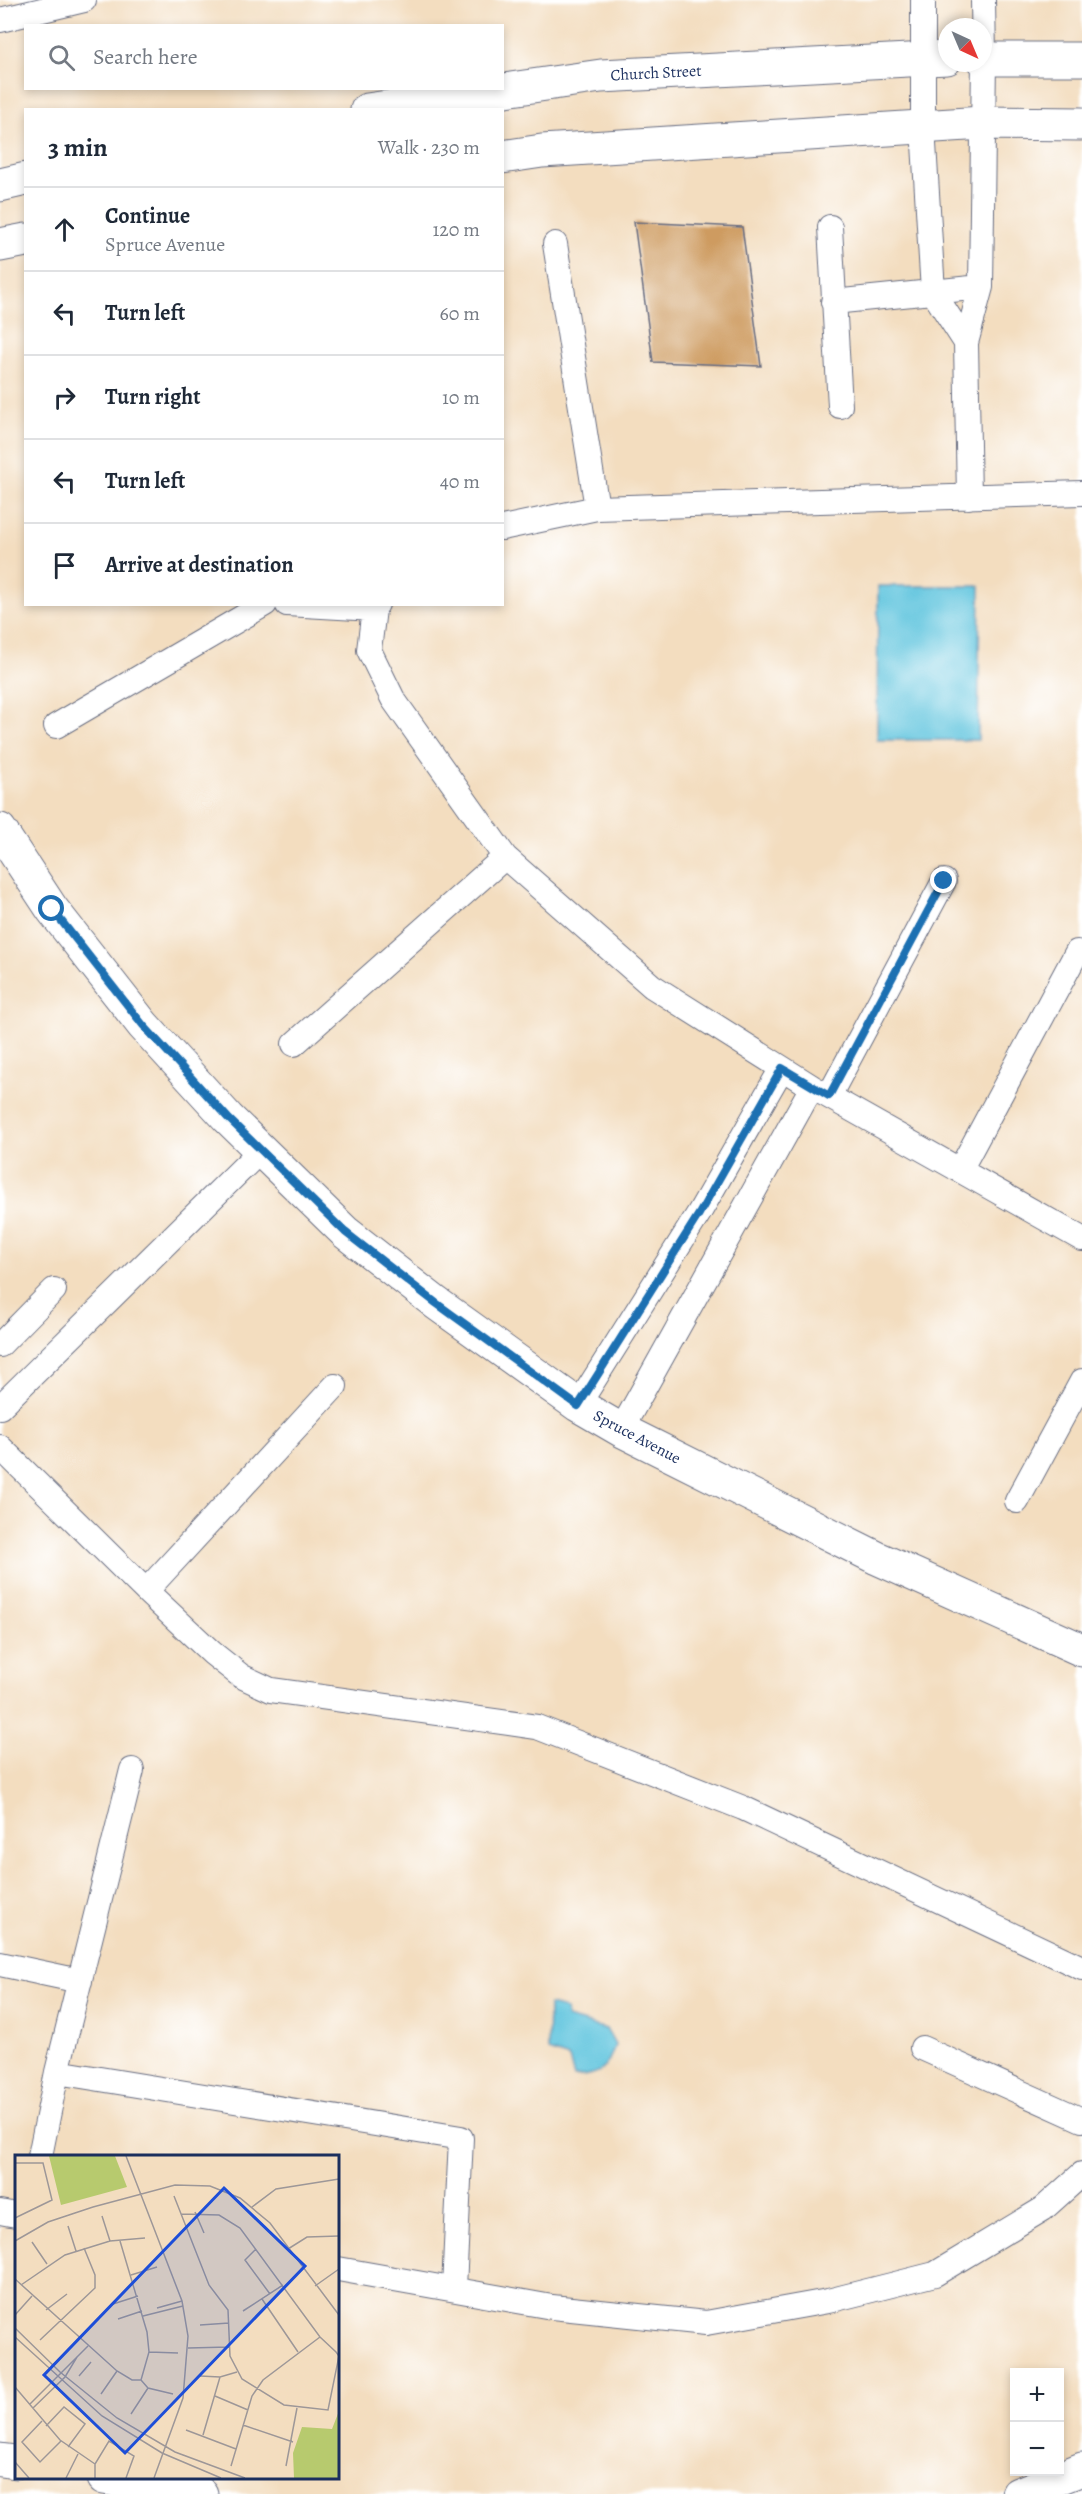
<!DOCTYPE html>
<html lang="en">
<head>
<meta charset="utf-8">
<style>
	body { margin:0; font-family:Alegreya,serif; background:#f2f2f3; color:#1f2937 }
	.controls { position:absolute; right:18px; bottom:18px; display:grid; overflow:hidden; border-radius:0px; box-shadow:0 3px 9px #0003 }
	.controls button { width:54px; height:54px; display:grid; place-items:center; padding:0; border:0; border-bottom:2px solid #e0e1e3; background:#fff; color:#1f2937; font:30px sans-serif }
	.compass { position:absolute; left:938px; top:18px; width:54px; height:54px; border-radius:50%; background:#fff; box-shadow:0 3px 9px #0003; rotate:136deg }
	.stop { position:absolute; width:18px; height:18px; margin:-14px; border:4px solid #1f6fb2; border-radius:50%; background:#fff }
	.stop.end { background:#1f6fb2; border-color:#fff; box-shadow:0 2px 6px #0008 }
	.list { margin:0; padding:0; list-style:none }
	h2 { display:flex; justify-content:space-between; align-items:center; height:78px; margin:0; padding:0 24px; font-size:26px }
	h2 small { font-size:20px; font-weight:400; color:#747a83 }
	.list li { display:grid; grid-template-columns:39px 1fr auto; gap:18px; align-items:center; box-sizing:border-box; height:84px; padding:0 24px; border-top:2px solid #e0e1e3 }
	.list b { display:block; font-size:22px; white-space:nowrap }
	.list p { margin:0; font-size:20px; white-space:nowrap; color:#747a83 }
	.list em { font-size:20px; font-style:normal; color:#747a83 }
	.icon { flex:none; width:33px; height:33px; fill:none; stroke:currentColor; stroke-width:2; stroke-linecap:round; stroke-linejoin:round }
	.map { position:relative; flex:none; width:1082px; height:2494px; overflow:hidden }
	.search { position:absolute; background:#fff; box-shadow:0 3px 9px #0003; left:24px; top:24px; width:480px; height:66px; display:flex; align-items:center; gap:15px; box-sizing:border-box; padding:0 21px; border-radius:0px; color:#747a83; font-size:22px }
	.panel { position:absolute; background:#fff; box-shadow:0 3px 9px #0003; left:24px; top:108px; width:480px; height:498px; border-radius:0px }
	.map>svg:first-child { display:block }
</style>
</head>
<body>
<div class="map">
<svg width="1082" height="2494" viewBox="0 0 1082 2494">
	<rect width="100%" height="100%" fill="#fff"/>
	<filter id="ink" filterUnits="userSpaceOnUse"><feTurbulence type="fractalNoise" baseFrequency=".0167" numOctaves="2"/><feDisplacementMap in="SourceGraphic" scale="12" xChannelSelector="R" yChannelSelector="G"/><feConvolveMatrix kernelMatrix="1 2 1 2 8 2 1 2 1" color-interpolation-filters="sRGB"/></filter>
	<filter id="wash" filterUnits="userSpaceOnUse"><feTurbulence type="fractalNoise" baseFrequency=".008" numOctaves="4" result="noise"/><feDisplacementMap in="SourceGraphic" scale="24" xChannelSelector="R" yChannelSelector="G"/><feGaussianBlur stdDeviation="1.35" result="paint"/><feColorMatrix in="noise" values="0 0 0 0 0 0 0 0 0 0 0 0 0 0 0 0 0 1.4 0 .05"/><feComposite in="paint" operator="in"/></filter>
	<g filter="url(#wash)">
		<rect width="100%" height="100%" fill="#f3ddbf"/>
		<!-- water -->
		<path fill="#60c5de" stroke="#3e7a9e" stroke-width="1.5" d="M878,586H980L978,740H877Z
			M549,2005L566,2009L567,2018L606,2029L615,2045C606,2072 601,2074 574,2077L569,2058L548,2051Z"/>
		<g id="blocks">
			<!-- building -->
			<path fill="#ce9b61" d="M634,222L742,227L761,366L653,362Z"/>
		</g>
	</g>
	<g filter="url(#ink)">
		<use href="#blocks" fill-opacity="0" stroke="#676c80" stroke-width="1.5"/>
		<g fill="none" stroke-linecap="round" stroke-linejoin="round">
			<defs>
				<path id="lane" d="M923,0V127L933,292L966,343
					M0,20L84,0
					M830,227L840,406
					M555,244L597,508
					M833,302L981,287
					M969,497L966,343L981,287L984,59L983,0
					M502,528L597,508L1082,493
					M287,604L374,609
					M377,604L374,609L369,650L393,699L505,857L652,986L812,1087L1082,1239
					M56,726L265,604
					M294,1044L505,857
					M829,1096L944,881
					M960,1170L1077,952
					M0,1345L54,1290
					M578,1405L699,1213L782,1068
					M0,1407L261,1150
					M621,1430L812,1087
					M0,1447L146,1591L212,1653L241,1676L271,1690L537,1727L743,1808L1082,1968
					M1017,1501L1082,1381
					M146,1591L335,1386
					M0,1964L80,1981
					M922,2048L1082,2120
					M57,2072L461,2138L454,2288
					M40,2156L57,2072L132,1770
					M0,2212L16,2215
					M338,2269L552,2307L706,2323L828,2301L935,2274L1043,2209L1082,2174"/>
				<path id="street" d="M0,2460L16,2462
					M104,2478L201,2494
					M1018,2494L1082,2469"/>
				<path id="secondary" d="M983,59H1082
					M367,110L601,76L947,58
					M502,157L542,151L983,123L1082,124
					M0,185L26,179
					M0,245L26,240
					M0,830L52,909L143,1025L228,1118L345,1232L436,1303L578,1405L621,1430L877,1558L1082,1650"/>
			</defs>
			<!-- lane casing -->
			<use href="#lane" stroke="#676c80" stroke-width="26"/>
			<!-- street casing -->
			<use href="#street" stroke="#676c80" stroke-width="35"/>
			<!-- secondary casing -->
			<use href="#secondary" stroke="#676c80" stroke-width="35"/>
			<!-- lane -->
			<use href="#lane" stroke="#fff" stroke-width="24"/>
			<!-- street -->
			<use href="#street" stroke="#fff" stroke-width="33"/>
			<!-- secondary -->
			<use href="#secondary" stroke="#fff" stroke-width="33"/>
		</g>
	</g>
	<g fill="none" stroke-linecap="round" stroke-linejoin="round" filter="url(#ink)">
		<!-- route -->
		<path stroke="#1f6fb2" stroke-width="8" d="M52,909L143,1025L228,1118L345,1232L436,1303L578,1406L699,1214L782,1068L829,1096L944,881"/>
	</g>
	<g text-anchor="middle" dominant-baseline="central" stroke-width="6" stroke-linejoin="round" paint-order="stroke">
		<!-- street labels -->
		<g font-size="16" fill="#1b2f5e" stroke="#fff">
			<text transform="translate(656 73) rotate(-3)">Church Street</text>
			<text transform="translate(637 1437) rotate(28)">Spruce Avenue</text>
		</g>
	</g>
	<!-- overview -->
	<g transform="translate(15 2155)">
		<rect width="324" height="324" fill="#f3ddbf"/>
		<path d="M34,1H100L112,32L46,50ZM324,256V323H279L278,298L287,272L317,274Z" fill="#b7ca6e"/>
		<path fill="none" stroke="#9d9798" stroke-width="1.5" d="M111,1L167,146L173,181L168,243L139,323M0,8H28L37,45L0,63M159,41L194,130L213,155L215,201L227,224L269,250L313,255L324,201L321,197L305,182L225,73L204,60L166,59M237,52L261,34L324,24M180,57L189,78M87,61L95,86M53,71L61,96M0,86L33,67L78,52L160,30L195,31L225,43L255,68L324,160M105,86L132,177L134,197L126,225M17,87L32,109M241,94L230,105L255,139M273,94L292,82L324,81M116,120L142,112M0,124L102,216L117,225H126L133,233L158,239M6,130L50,100L95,86L130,83M300,131L324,114M247,144L283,197M98,149L123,141M142,153L167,146M31,155L52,139M228,156L268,130M0,160L17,141M128,161L168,151M103,164L127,156M185,170L214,168M0,173L45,217L102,263L160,297L230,323M0,182L87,261L147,298L206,323M25,185L80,133V120L69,93M173,193L214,192M134,197L163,198M64,221L76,207M185,221L205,222L222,217M0,232L45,285L80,309M86,239L102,216M200,241L233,255M15,249L73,191M18,253L50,222L62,202M116,259L133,233M27,266L7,287L25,307L46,286M228,270L278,287M31,271L49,252L70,269L53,292M171,275L221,294M188,280L205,222M0,307L14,323M216,311L237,241L248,225L305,182M271,311L282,253M51,323L63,299M80,323V309L94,286L119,301L111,323"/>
		<path fill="#1d4ed8" fill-opacity="0.15" stroke="#1d4ed8" stroke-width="3" d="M209,33L290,111L110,298L29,220Z"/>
		<rect width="324" height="324" fill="none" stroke="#1b2f5e" stroke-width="3"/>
	</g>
</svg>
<div class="controls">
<button>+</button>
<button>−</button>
</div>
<svg class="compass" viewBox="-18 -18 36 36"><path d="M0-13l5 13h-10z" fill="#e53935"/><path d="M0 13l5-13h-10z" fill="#747a83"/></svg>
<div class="stop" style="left:52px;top:909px"></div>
<div class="stop end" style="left:944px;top:881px"></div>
<div class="search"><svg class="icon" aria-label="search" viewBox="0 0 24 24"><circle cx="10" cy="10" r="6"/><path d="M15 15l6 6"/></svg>Search here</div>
<section class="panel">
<h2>3 min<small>Walk · 230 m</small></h2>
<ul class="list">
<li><svg class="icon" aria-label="ahead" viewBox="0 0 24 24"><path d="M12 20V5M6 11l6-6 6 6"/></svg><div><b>Continue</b><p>Spruce Avenue</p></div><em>120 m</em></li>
<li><svg class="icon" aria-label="left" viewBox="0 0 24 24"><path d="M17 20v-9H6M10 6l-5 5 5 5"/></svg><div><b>Turn left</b></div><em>60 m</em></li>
<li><svg class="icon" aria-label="right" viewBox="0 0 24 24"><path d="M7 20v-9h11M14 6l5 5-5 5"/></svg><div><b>Turn right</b></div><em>10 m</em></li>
<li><svg class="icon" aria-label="left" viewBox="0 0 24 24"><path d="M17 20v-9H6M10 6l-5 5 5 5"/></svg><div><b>Turn left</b></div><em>40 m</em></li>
<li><svg class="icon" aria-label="arrive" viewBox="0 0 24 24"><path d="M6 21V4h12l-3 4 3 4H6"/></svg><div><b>Arrive at destination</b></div></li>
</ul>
</section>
</div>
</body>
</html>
